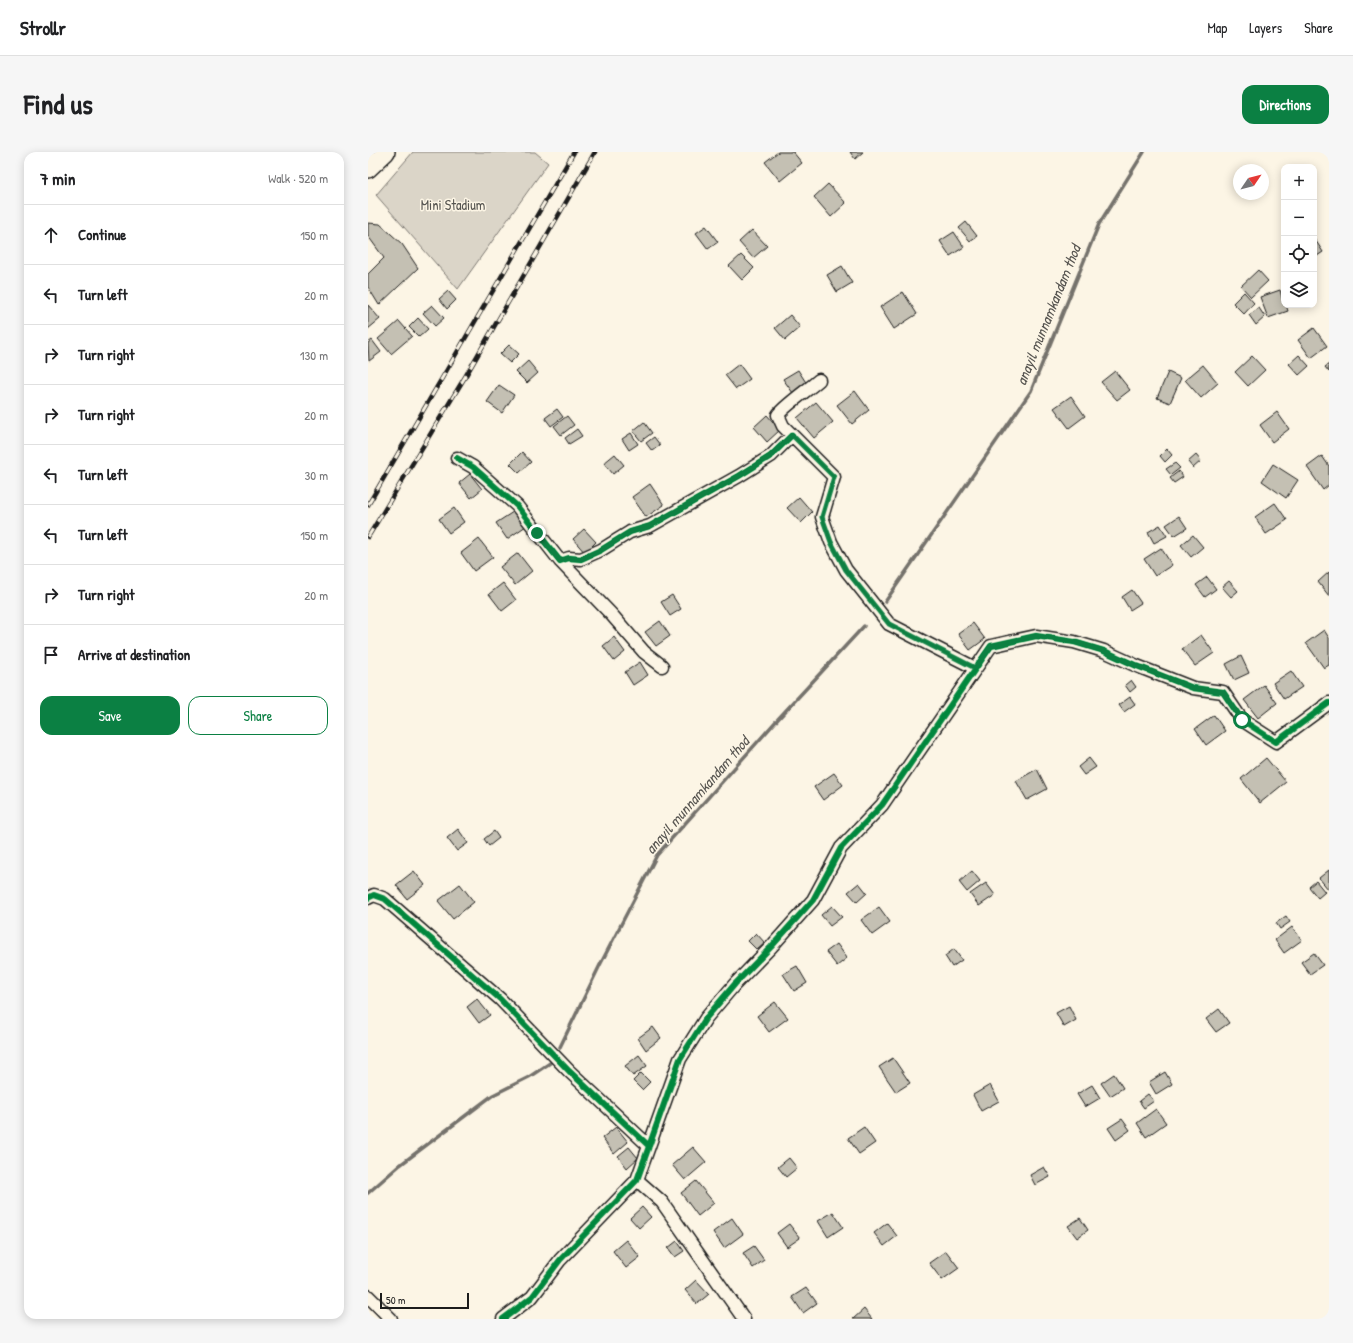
<!DOCTYPE html>
<html lang="en">
<head>
<meta charset="utf-8">
<style>
	body { margin:0; font-family:"Patrick Hand",sans-serif; background:#f6f6f6; color:#202124 }
	.controls { position:absolute; right:12px; top:12px; display:grid; overflow:hidden; border-radius:8px; box-shadow:0 2px 10px #0003 }
	.controls button { width:36px; height:36px; display:grid; place-items:center; padding:0; border:0; border-bottom:1px solid #e0e0e0; background:#fff; color:#202124; font:20px sans-serif }
	.compass { position:absolute; left:865px; top:12px; width:36px; height:36px; border-radius:50%; background:#fff; box-shadow:0 2px 10px #0003; rotate:55deg }
	.scale { position:absolute; left:12px; bottom:10px; width:89px; box-sizing:border-box; padding-left:4px; border:2px solid #1c1c1c; border-top:0; font-size:11px; line-height:14px; white-space:nowrap; color:#1c1c1c; -webkit-text-stroke:3px #fcf5e5; paint-order:stroke }
	.stop { position:absolute; width:12px; height:12px; margin:-9px; border:3px solid #0b8043; border-radius:50%; background:#fff }
	.stop.end { background:#0b8043; border-color:#fff; box-shadow:0 1px 4px #0008 }
	.list { margin:0; padding:0; list-style:none }
	h2 { display:flex; justify-content:space-between; align-items:center; height:52px; margin:0; padding:0 16px; font-size:17px }
	h2 small { font-size:13px; font-weight:400; color:#757577 }
	.list li { display:grid; grid-template-columns:26px 1fr auto; gap:12px; align-items:center; box-sizing:border-box; height:60px; padding:0 16px; border-top:1px solid #e0e0e0 }
	.list b { display:block; font-size:15px; white-space:nowrap }
	.list em { font-size:13px; font-style:normal; color:#757577 }
	.actions { display:flex; gap:8px; padding:12px 16px }
	.actions a { flex:1; padding:9px 0; border:1px solid #0b8043; border-radius:12px; text-align:center; font-size:14px; color:#0b8043 }
	.actions .main { background:#0b8043; color:#fff }
	.icon { flex:none; width:22px; height:22px; fill:none; stroke:currentColor; stroke-width:2; stroke-linecap:round; stroke-linejoin:round }
	.map { position:relative; flex:none; width:961px; height:1167px; overflow:hidden; border-radius:12px }
	header { display:flex; align-items:center; gap:24px; box-sizing:border-box; height:56px; padding:0 20px; background:#fff; border-bottom:1px solid #e0e0e0 }
	header strong { font-size:19px }
	nav { display:flex; gap:22px; margin-inline-start:auto; font-size:14px }
	.intro { display:flex; align-items:center; justify-content:space-between; box-sizing:border-box; height:96px; padding:0 24px }
	h1 { margin:0; font-size:28px }
	.button { padding:10px 18px; border-radius:12px; background:#0b8043; color:#fff; font-size:14px; font-weight:700 }
	main { display:flex; gap:24px; padding:0 24px }
	aside { flex:1; background:#fff; border-radius:12px; box-shadow:0 2px 10px #0003 }
	.map>svg:first-child { display:block }
</style>
</head>
<body>
<header>
<strong>Strollr</strong>
<nav><a>Map</a><a>Layers</a><a>Share</a></nav>
</header>
<div class="intro"><h1>Find us</h1><a class="button">Directions</a></div>
<main>
<aside>
<h2>7 min<small>Walk · 520 m</small></h2>
<ul class="list">
<li><svg class="icon" aria-label="ahead" viewBox="0 0 24 24"><path d="M12 20V5M6 11l6-6 6 6"/></svg><div><b>Continue</b></div><em>150 m</em></li>
<li><svg class="icon" aria-label="left" viewBox="0 0 24 24"><path d="M17 20v-9H6M10 6l-5 5 5 5"/></svg><div><b>Turn left</b></div><em>20 m</em></li>
<li><svg class="icon" aria-label="right" viewBox="0 0 24 24"><path d="M7 20v-9h11M14 6l5 5-5 5"/></svg><div><b>Turn right</b></div><em>130 m</em></li>
<li><svg class="icon" aria-label="right" viewBox="0 0 24 24"><path d="M7 20v-9h11M14 6l5 5-5 5"/></svg><div><b>Turn right</b></div><em>20 m</em></li>
<li><svg class="icon" aria-label="left" viewBox="0 0 24 24"><path d="M17 20v-9H6M10 6l-5 5 5 5"/></svg><div><b>Turn left</b></div><em>30 m</em></li>
<li><svg class="icon" aria-label="left" viewBox="0 0 24 24"><path d="M17 20v-9H6M10 6l-5 5 5 5"/></svg><div><b>Turn left</b></div><em>150 m</em></li>
<li><svg class="icon" aria-label="right" viewBox="0 0 24 24"><path d="M7 20v-9h11M14 6l5 5-5 5"/></svg><div><b>Turn right</b></div><em>20 m</em></li>
<li><svg class="icon" aria-label="arrive" viewBox="0 0 24 24"><path d="M6 21V4h12l-3 4 3 4H6"/></svg><div><b>Arrive at destination</b></div></li>
</ul>
<div class="actions"><a class="main">Save</a><a>Share</a></div>
</aside>
<div class="map">
<svg width="961" height="1167" viewBox="0 0 961 1167">
	<rect width="100%" height="100%" fill="#fcf5e5"/>
	<filter id="ink" filterUnits="userSpaceOnUse"><feTurbulence type="fractalNoise" baseFrequency=".025" numOctaves="2"/><feDisplacementMap in="SourceGraphic" scale="8" xChannelSelector="R" yChannelSelector="G"/><feConvolveMatrix kernelMatrix="1 2 1 2 8 2 1 2 1" color-interpolation-filters="sRGB"/></filter>
	<g filter="url(#ink)">
		<!-- green -->
		<path fill="#dbd5c8" stroke="#7c7872" d="M45,0H167L180,11L90,137L8,43Z"/>
		<g fill="none" stroke-linecap="round" stroke-linejoin="round">
			<!-- stream -->
			<path stroke="#75726c" stroke-width="3.5" d="M517,450L663,239L731,72L776,0
				M192,895L232,813L289,703L410,567L496,474
				M0,1041L32,1013L125,943L161,925L182,911"/>
		</g>
		<!-- building -->
		<path fill="#c4c0b3" stroke="#1c1c1c" d="M410,0H425L434,11L412,29L397,10Z
			M482,0H495L487,7Z
			M460,32L478,51L463,65L446,45Z
			M598,70L609,84L602,89L591,76Z
			M0,71L12,72L34,92L50,116L11,153L0,135V122L16,106L0,84Z
			M338,74L350,90L340,97L328,81Z
			M384,78L399,94L385,106L371,90Z
			M586,80L596,95L582,104L572,89Z
			M946,86L955,100L946,106Z
			M373,103L386,116L374,128L361,114Z
			M474,114L484,131L469,140L459,123Z
			M890,118L900,129L883,145L873,134Z
			M912,138L916,153H918L920,159L900,166L892,145Z
			M80,139L88,148L79,157L71,147Z
			M535,140L549,162L526,177L512,155Z
			M876,140L886,151L876,162L865,151Z
			M0,153L12,167L0,177Z
			M64,153L76,166L67,174L55,161Z
			M891,156L897,165L888,173L881,163Z
			M422,163L432,175L417,188L407,176Z
			M50,166L60,177L51,185L41,175Z
			M31,169L44,184L23,202L10,187Z
			M946,176L959,194L943,206L930,188Z
			M4,188L13,200L1,209L0,191Z
			M141,193L151,202L142,211L132,202Z
			M931,203L941,214L931,223L921,212Z
			M884,204L897,218L880,234L867,220Z
			M160,209L170,221L159,231L148,220Z
			M371,212L382,227L368,237L357,223Z
			M961,212V220L957,215Z
			M835,213L850,231L833,246L817,228Z
			M430,218L439,232L425,241L415,227Z
			M747,219L762,238L749,248L733,230Z
			M800,220L813,226L802,251L789,246Z
			M131,233L146,243L134,261L119,250Z
			M487,239L501,258L484,272L469,253Z
			M703,244L717,264L701,276L686,256Z
			M448,250L465,270L446,286L429,266Z
			M189,257L195,265L183,274L177,266Z
			M909,260L921,277L904,290L892,273Z
			M399,263L412,278L399,290L386,275Z
			M199,264L206,273L193,283L186,274Z
			M276,270L284,281L273,289L265,279Z
			M209,277L214,284L201,292L197,286Z
			M263,281L270,292L261,298L254,287Z
			M286,285L292,293L284,299L278,291Z
			M799,297L804,303L797,310L792,304Z
			M154,300L163,310L151,321L142,312Z
			M247,302L256,313L245,322L236,311Z
			M828,303L833,309L825,316L820,310Z
			M954,304L961,314V333L955,338L939,315Z
			M807,311L812,316L803,323L798,317Z
			M905,312L930,328L918,346L894,329Z
			M811,319L815,325L806,331L802,326Z
			M102,322L114,337L103,346L91,331Z
			M282,332L296,353L278,365L264,345Z
			M431,345L444,360L433,371L419,356Z
			M907,351L919,368L898,382L887,365Z
			M86,356L96,370L81,381L71,367Z
			M148,358L158,374L139,387L128,371Z
			M811,364L819,376L806,384L798,373Z
			M792,373L799,384L786,391L780,380Z
			M216,377L228,390L217,401L205,387Z
			M825,383L835,395L823,405L813,393Z
			M111,387L125,405L106,419L93,401Z
			M793,396L804,413L787,424L776,407Z
			M150,401L164,419L147,433L132,415Z
			M961,420V444L950,430Z
			M839,425L848,437L837,445L828,433Z
			M861,429L870,439L863,445L854,435Z
			M135,431L148,448L134,459L121,442Z
			M764,438L773,451L762,458L754,445Z
			M304,443L313,457L302,464L293,450Z
			M292,469L302,484L288,494L277,480Z
			M605,471L617,487L602,498L590,482Z
			M956,478L961,486V513L956,516L938,491Z
			M833,483L846,501L827,514L814,497Z
			M246,485L257,500L246,509L235,494Z
			M873,504L881,521L866,528L858,512Z
			M272,510L280,523L265,533L257,520Z
			M923,519L934,535L916,547L905,531Z
			M763,528L768,535L762,540L757,533Z
			M896,533L909,551L890,566L876,548Z
			M762,545L767,552L756,560L751,553Z
			M846,563L857,579L838,593L827,577Z
			M721,606L728,615L716,623L710,615Z
			M898,606L918,630L892,651L873,627Z
			M669,617L679,637L659,648L648,629Z
			M466,621L475,633L455,648L446,635Z
			M90,677L100,691L89,699L79,686Z
			M126,679L131,686L121,694L116,687Z
			M961,718V737H960L951,726Z
			M46,719L57,733L39,747L28,733Z
			M604,719L612,729L599,740L591,730Z
			M948,729L957,740L950,746L941,735Z
			M491,731L499,741L489,750L480,740Z
			M618,731L627,743L611,754L602,742Z
			M92,732L106,750L85,767L70,749Z
			M464,754L474,765L462,774L453,763Z
			M511,755L522,770L504,783L493,768Z
			M918,764L922,770L912,777L908,771Z
			M924,775L934,788L916,801L907,788Z
			M388,781L397,791L389,798L380,789Z
			M469,792L479,806L469,814L458,800Z
			M586,797L594,808L584,815L577,804Z
			M946,801L955,813L942,822L933,810Z
			M429,814L439,831L426,839L415,822Z
			M109,847L122,863L111,871L99,855Z
			M407,850L420,866L401,880L389,864Z
			M701,854L708,868L696,875L688,861Z
			M851,857L861,871L848,880L838,867Z
			M285,875L293,886L278,898L270,886Z
			M271,903L279,914L265,924L257,914Z
			M525,906L542,931L528,940L511,915Z
			M797,920L804,932L788,942L781,930Z
			M273,921L282,930L274,938L265,929Z
			M746,922L755,936L742,944L733,931Z
			M622,933L631,949L613,959L605,943Z
			M724,933L732,946L717,955L709,942Z
			M780,942L786,949L776,956L771,949Z
			M788,957L798,971L778,985L769,971Z
			M754,967L762,978L748,988L740,976Z
			M248,975L260,990L246,1002L234,986Z
			M496,975L507,991L491,1002L480,986Z
			M261,995L270,1006L259,1016L250,1004Z
			M325,995L338,1010L317,1028L304,1013Z
			M421,1006L429,1016L418,1025L410,1015Z
			M676,1015L682,1025L667,1033L662,1023Z
			M328,1029L346,1051L330,1064L313,1041Z
			M274,1055L283,1065L271,1076L262,1066Z
			M465,1060L475,1075L460,1085L450,1069Z
			M364,1066L375,1082L356,1096L345,1080Z
			M712,1066L720,1078L709,1086L700,1074Z
			M519,1071L529,1084L516,1094L506,1081Z
			M421,1072L432,1086L419,1095L409,1081Z
			M258,1088L272,1105L258,1116L245,1099Z
			M309,1089L316,1099L307,1105L300,1096Z
			M386,1094L396,1108L385,1116L375,1101Z
			M578,1099L591,1116L574,1128L561,1111Z
			M328,1128L341,1142L329,1152L317,1138Z
			M438,1136L449,1151L435,1161L424,1145Z
			M496,1157L504,1167H485Z"/>
		<g fill="none" stroke-linecap="round" stroke-linejoin="round">
			<defs>
				<path id="minor" d="M451,228C441,237 415,255 410,263L415,274L466,325L454,365L463,390L478,418L521,472L607,516
					M89,306L105,315L149,354L192,409L201,406L213,407L233,398L262,380L282,374L371,324L403,304L424,283
					M192,409L243,462L276,500L294,514
					M0,746L6,743L17,747L132,847L201,919L281,994
					M269,1028L294,1050L376,1167
					M0,1144L23,1167
					M135,1167L164,1145L192,1108L269,1028L312,907L338,866L367,832L403,795L445,748L473,696L514,653L623,494L668,484L706,490L736,499L769,514L825,536L855,540L874,568L908,590L961,551"/>
				<path id="secondary" d="M0,17L18,0"/>
			</defs>
			<!-- minor casing -->
			<use href="#minor" stroke="#1c1c1c" stroke-width="15"/>
			<!-- secondary casing -->
			<use href="#secondary" stroke="#1c1c1c" stroke-width="20"/>
			<!-- minor -->
			<use href="#minor" stroke="#fcf5e5" stroke-width="12"/>
			<!-- secondary -->
			<use href="#secondary" stroke="#fcf5e5" stroke-width="17"/>
			<defs>
				<path id="rail" d="M0,353L206,0
					M0,385L97,225L227,0"/>
			</defs>
			<!-- rail casing -->
			<use href="#rail" stroke="#1c1c1c" stroke-width="4.5"/>
			<!-- rail -->
			<use href="#rail" stroke="#fcf5e5" stroke-width="3" stroke-dasharray="9" stroke-linecap="butt"/>
			<defs>
				<path id="cycleway" d="M89,306L105,315L149,354L192,409L201,406L213,407L233,398L262,380L282,374L371,324L403,304L424,283
					M0,746L6,743L17,747L132,847L201,919L281,994
					M135,1167L164,1145L192,1108L269,1028L312,907L338,866L367,832L403,795L445,748L473,696L514,653L623,494L668,484L706,490L736,499L769,514L825,536L855,540L874,568L908,590L961,551"/>
			</defs>
			<!-- cycleway casing -->
			<use href="#cycleway" stroke="#fcf5e5" stroke-width="8"/>
			<!-- cycleway -->
			<use href="#cycleway" stroke="#00873e" stroke-width="6"/>
		</g>
	</g>
	<g fill="none" stroke-linecap="round" stroke-linejoin="round" filter="url(#ink)">
		<!-- route -->
		<path stroke="#0b8043" stroke-width="5" d="M169,381L192,409L201,406L213,407L233,398L262,380L282,374L371,324L402,304L424,283L466,325L454,365L463,390L478,418L521,472L607,516L623,494L668,484L706,490L736,499L769,514L825,536L855,540L874,568"/>
	</g>
	<g text-anchor="middle" dominant-baseline="central" stroke-width="3" stroke-linejoin="round" paint-order="stroke">
		<!-- park labels -->
		<g font-size="14" fill="#555450" stroke="#fcf5e5">
			<text x="85" y="52">Mini Stadium</text>
		</g>
		<!-- water labels -->
		<g font-size="15" font-style="italic" fill="#575551" stroke="#fcf5e5">
			<text transform="translate(680 163) rotate(-68)">anayil munnamkandam thod</text>
			<text transform="translate(329 643) rotate(-49)">anayil munnamkandam thod</text>
		</g>
	</g>
</svg>
<div class="controls">
<button>+</button>
<button>−</button>
<button><svg class="icon" aria-label="locate" viewBox="0 0 24 24"><circle cx="12" cy="12" r="6"/><path d="M12 2v4M12 18v4M2 12h4M18 12h4"/></svg></button>
<button><svg class="icon" aria-label="layers" viewBox="0 0 24 24"><path d="M12 4l9 5-9 5-9-5zM3 14l9 5 9-5"/></svg></button>
</div>
<svg class="compass" viewBox="-18 -18 36 36"><path d="M0-13l5 13h-10z" fill="#e53935"/><path d="M0 13l5-13h-10z" fill="#757577"/></svg>
<div class="scale">50 m</div>
<div class="stop" style="left:874px;top:568px"></div>
<div class="stop end" style="left:169px;top:381px"></div>
</div>
</main>
</body>
</html>
